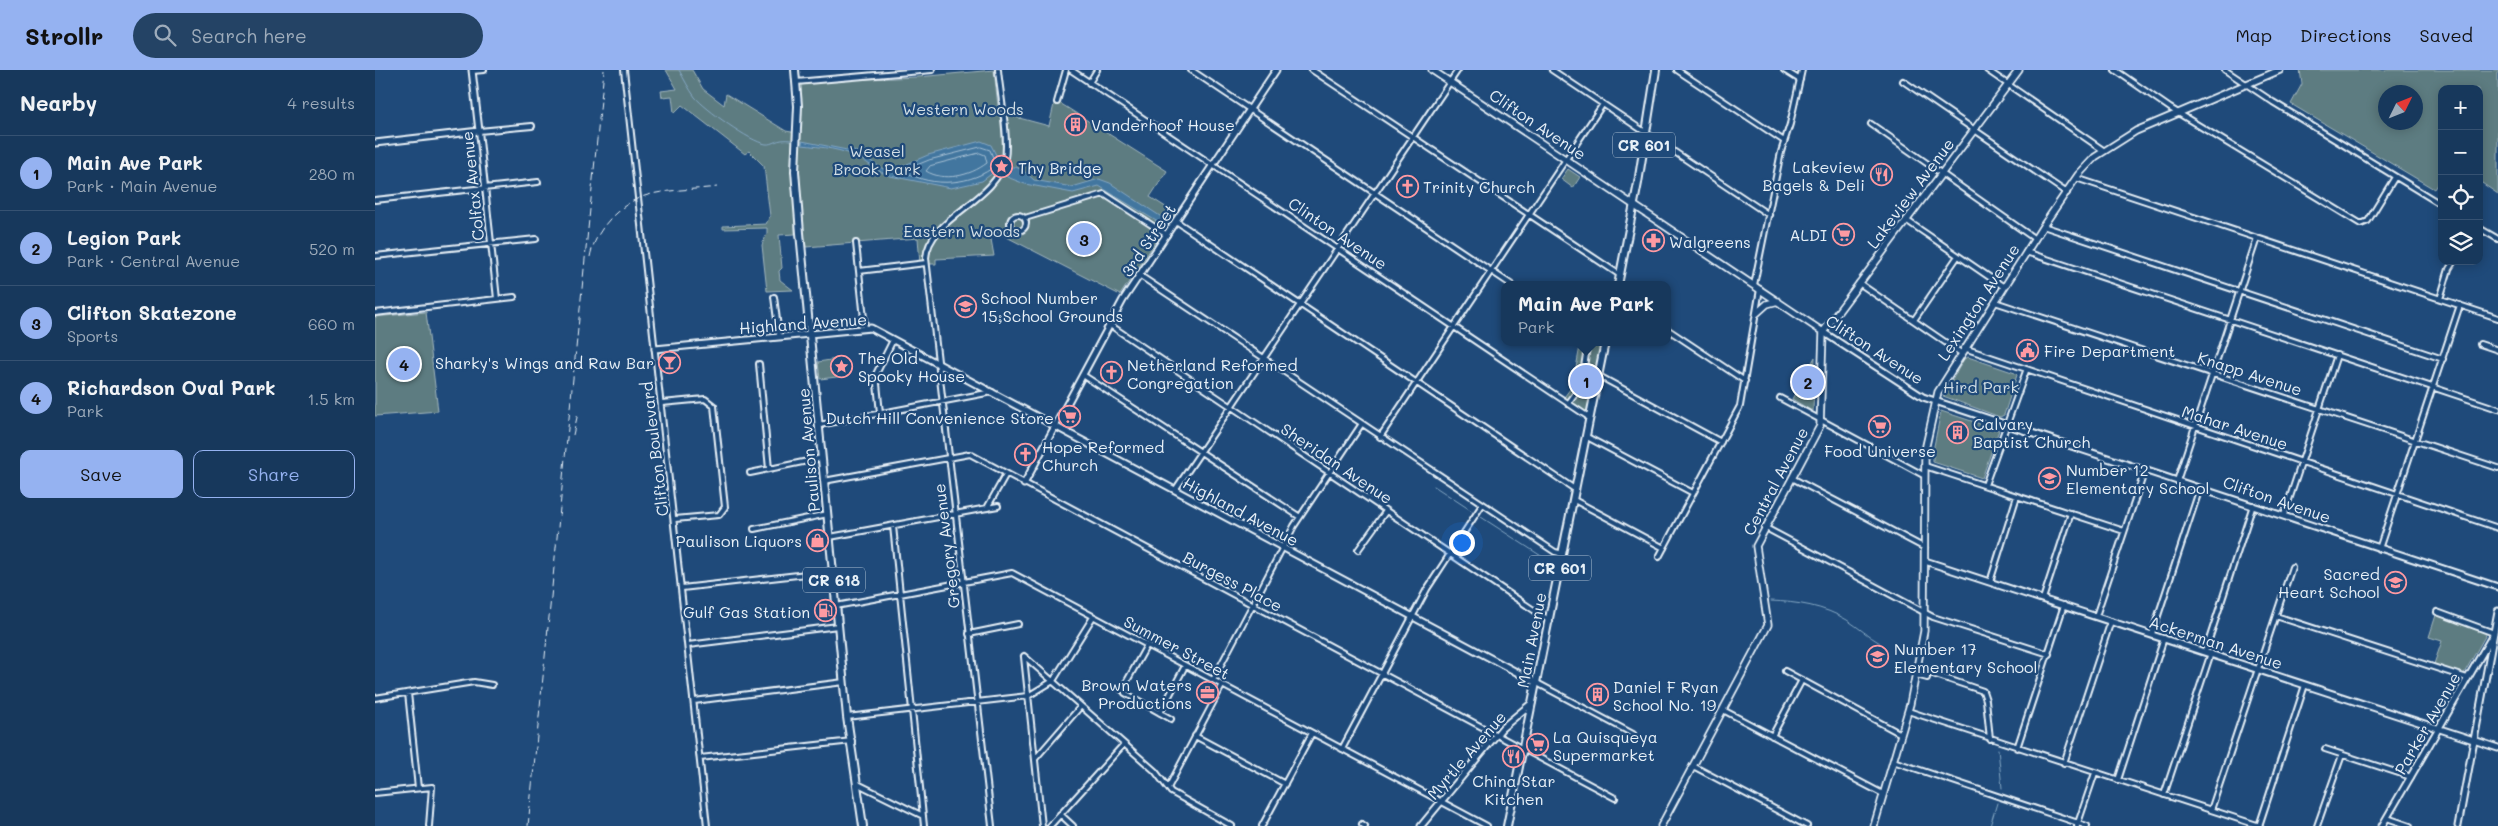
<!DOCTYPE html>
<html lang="en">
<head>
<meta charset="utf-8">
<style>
	body { margin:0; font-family:Mali,sans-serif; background:#244365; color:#f1f3f6 }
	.controls { position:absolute; right:15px; top:15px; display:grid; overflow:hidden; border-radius:10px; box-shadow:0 2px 12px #0003 }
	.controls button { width:45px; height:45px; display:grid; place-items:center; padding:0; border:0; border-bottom:1px solid #365272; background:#17385c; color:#f1f3f6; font:25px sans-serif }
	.compass { position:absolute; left:2003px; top:15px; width:45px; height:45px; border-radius:50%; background:#17385c; box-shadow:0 2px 12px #0003; rotate:47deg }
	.you { position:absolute; left:1086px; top:472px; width:18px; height:18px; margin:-12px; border:4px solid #fff; border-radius:50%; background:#1a73e8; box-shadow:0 0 0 8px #1a73e833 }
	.badge { display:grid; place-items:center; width:32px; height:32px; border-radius:50%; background:#95b2f1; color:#111; font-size:16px; font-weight:700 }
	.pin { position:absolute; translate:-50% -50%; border:2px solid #fff; box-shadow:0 1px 5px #0006 }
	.popup { position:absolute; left:1126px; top:211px; width:170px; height:65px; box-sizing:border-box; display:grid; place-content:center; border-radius:10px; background:#17385c; filter:drop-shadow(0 1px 4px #0005); font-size:16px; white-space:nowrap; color:#9eacbb }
	.popup b { font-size:19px; color:#f1f3f6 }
	.popup::after { content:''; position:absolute; left:50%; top:100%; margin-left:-10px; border:10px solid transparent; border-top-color:#17385c }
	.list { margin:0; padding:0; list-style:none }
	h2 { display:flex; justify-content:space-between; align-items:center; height:65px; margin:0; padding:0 20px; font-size:21px }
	h2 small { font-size:16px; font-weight:400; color:#9eacbb }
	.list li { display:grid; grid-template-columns:32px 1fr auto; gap:15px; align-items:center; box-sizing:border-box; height:75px; padding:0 20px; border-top:1px solid #365272 }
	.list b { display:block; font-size:19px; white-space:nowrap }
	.list p { margin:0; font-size:16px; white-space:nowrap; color:#9eacbb }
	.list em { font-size:16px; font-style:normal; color:#9eacbb }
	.actions { display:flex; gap:10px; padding:15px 20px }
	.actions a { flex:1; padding:11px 0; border:1px solid #95b2f1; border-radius:10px; text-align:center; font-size:18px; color:#95b2f1 }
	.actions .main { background:#95b2f1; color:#111 }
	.icon { flex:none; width:28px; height:28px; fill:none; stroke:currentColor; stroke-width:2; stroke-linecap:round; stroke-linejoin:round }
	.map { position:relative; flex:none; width:2123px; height:756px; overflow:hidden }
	header { display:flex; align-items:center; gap:30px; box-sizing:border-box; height:70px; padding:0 25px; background:#95b2f1; color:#111 }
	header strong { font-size:24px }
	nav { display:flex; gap:28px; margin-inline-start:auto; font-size:18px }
	.search { width:350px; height:45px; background:#244365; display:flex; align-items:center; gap:12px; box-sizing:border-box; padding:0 18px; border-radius:28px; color:#9eacbb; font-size:19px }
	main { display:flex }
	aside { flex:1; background:#17385c }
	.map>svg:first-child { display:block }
</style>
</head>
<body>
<header>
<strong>Strollr</strong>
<div class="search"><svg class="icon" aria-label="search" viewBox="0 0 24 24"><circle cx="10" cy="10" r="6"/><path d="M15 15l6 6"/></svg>Search here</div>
<nav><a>Map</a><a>Directions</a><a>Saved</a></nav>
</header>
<main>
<aside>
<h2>Nearby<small>4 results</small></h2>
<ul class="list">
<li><span class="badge">1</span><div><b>Main Ave Park</b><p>Park · Main Avenue</p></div><em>280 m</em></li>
<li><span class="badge">2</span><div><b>Legion Park</b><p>Park · Central Avenue</p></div><em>520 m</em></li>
<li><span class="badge">3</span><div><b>Clifton Skatezone</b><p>Sports</p></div><em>660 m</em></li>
<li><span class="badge">4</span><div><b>Richardson Oval Park</b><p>Park</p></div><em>1.5 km</em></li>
</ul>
<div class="actions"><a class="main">Save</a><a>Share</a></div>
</aside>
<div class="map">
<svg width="2123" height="756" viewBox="0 0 2123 756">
	<rect width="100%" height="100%" fill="#1f4a7a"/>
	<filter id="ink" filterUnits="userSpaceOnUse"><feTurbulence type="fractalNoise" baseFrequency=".02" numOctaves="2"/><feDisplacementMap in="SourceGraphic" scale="10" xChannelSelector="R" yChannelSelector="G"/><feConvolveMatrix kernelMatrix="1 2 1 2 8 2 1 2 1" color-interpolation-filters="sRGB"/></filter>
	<g filter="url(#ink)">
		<!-- green -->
		<path fill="#5d7c81" stroke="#a2b6bc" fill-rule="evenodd" d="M291,0H317L328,19L349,35L351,24L411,61L422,63L421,12L543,7L619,0L624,46L633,45L674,56L680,30L792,101L775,127L800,143L745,225L614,158L619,186L561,189V194H545L543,168L431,177L420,106V164L404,165L407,198L404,201L405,210L418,220L392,221L387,175L392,164V158L348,159V156L391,154L395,146L389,96L374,81L370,84L307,35L299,43L297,26L287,27L286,21L302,19Z
			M1925,0H2123V124L2104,111V19H2067V107L2059,119L1916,34L1927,14ZM2010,22H2040V52H2010Z
			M1193,99L1205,107L1198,118L1186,109Z
			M51,242L63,341L0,346V247Z
			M1208,272H1223L1230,277L1215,348L1187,330L1198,315L1205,276Z
			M1440,287L1438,341H1437L1417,329Z
			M1593,287L1640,303L1642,305L1629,345L1625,347L1568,326L1589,289Z
			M468,288L470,306L445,309L443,292Z
			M1566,341L1624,360L1607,408L1558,392V381Z
			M2062,542L2113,561L2087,607L2058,597L2067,571L2054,567Z"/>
		<!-- water -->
		<path fill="#42769f" stroke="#84a7c3" d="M427,71L482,82L508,99L516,101L553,85L606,71L616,75L623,89L634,97H641L649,101L659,110L697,117L724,109L735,113L794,152L791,157L724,116L698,123L650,114L632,107L631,103L619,102L607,111L576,118L515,106C503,102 495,94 484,88C468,79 446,77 427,75Z"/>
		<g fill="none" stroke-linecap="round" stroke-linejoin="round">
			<!-- shore -->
			<path stroke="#a6c0d4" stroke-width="1" d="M606,77L615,80L621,95C598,115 557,118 531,102L532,99L554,90Z
				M605,83L610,85L612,93C595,106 569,112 551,101L555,96Z"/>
			<!-- stream -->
			<path stroke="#84a7c3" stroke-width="1" d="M304,0C309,9 314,19 320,27C330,39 375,72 391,74C398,75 401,68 416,70
				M1059,416L1097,441
				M1106,447L1177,493
				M1396,531C1422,532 1449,536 1472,550C1483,557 1493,566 1505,573
				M1623,679L1627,718
				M1615,756L1622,733"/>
			<defs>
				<path id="minor" d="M249,0L332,756
					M696,0L1215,348
					M816,0L1137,215
					M937,0L1245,205
					M1177,0L1394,145
					M1302,0L1409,71
					M1409,0L1425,10
					M1612,0L1728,80
					M1740,0L1795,38L1986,154L1993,151L2020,107
					M1850,0L1898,32L2067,135
					M97,1L109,0
					M1528,11L1692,123
					M421,12L557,0
					M714,13L722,0
					M682,32L691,0
					M1496,54L1660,169
					M1701,108L2123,248
					M0,130L163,112
					M635 153a8 8 0 1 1 16 0a8 8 0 1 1-16 0Z
					M650,148L729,124L792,165
					M1531,150L1629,217
					M801,151L1201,420
					M1668,156L2068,289
					M2104,158L2123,169
					M481,173L490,258
					M1651,182L2123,339
					M0,186L161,169
					M484,201L551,193
					M764,205L1180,482L1188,484
					M1484,213L1586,283
					M1379,215L1406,82L1415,54L1427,0
					M399,227L404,265
					M122,229L104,61L157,56
					M2065,229L2074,199L2079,191
					M1620,232L2123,398
					M0,243L139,227
					M1539,250L1583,186
					M735,255L1175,551
					M1292,259L1370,311
					M1223,272L1230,277
					M2105,274L2123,280
					M1589,278L2123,458
					M384,294L394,399
					M708,305L925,447
					M1224,306L1346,372
					M1405,328L1550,406
					M287,333L330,329L339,336L350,437L344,445L300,449
					M1193,334L1206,316L1212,278L1216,272
					M505,343L501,304L518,270
					M444,355L617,322
					M1005,367L1228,34
					M1212,367L1318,423
					M1550,396L1749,461
					M375,403L447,388
					M1417,408L1550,478
					M449,411L595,384L1240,728
					M1802,411L1882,168
					M1610,415L1651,301
					M800,420L1083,0
					M1199,430L1289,478
					M612,438L631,404
					M1909,445L1962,285
					M518,456L549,756
					M1389,457L1558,547L1674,584
					M379,459L453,444
					M455,467L623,436
					M2004,479L2085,235
					M983,480L1011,441
					M1284,487L1365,336L1385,219
					M1615,512L1642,426
					M307,518L458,501
					M1668,529L1696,443
					M461,536L637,503L1112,756
					M2062,542L2119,563
					M1721,546L1770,400
					M1901,546L2092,608
					M594,564L643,554
					M1777,564L1825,418
					M313,575L463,556
					M1830,582L1878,435
					M649,586L780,701L796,722L857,756
					M649,587L667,756
					M1410,601L1526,664
					M1541,605L1552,608V602L1608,621L1611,630L1615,669
					M838,610L919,456L986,355
					M1162,613L1258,664
					M747,620L772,575
					M33,623L43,718
					M750,623L796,649
					M0,628L99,612L117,615
					M319,631L469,612
					M1348,640L1508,724
					M1533,641L1885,756
					M785,643L810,596
					M472,647L653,626L678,611L718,547
					M820,666L910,714
					M1397,666L1427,610
					M1642,678L1689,535
					M967,679L1052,519L1107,435
					M1950,679L2036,707
					M325,688L477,671
					M660,689L706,636
					M1518,691L1712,756
					M1689,693L1736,551
					M1318,696L1432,756
					M1743,710L1789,568
					M483,714L548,746
					M793,718L847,616
					M0,723L57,717L54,756
					M1789,725L1836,583
					M1836,740L1917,497
					M685,744L698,756
					M2012,748L2035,756
					M987,754L990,756
					M617,756L551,188C554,146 622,132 630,88C634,69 625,22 623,0
					M675,756L749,674
					M887,756L937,663
					M1702,756L1720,703
					M1884,756L1930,615
					M1942,756L1967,685"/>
				<path id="tertiary" d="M0,73L104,61L97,0
					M1448,262L1548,327L2123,517
					M280,279L496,258L1162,613
					M649,414L748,230L901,0
					M1550,491L2123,678
					M1046,756L1127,658L1157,633
					M2007,756L2119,563
					M2083,756L2123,541"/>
				<path id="secondary" d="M1057,0L1448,262
					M1382,243L1392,234L1403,231
					M1448,262L1644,0
					M1286,756L1393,555L1381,476L1445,356L1448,262
					M1499,756L1535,634L1549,561L1550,380L1563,322L1668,156L1703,105L1720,87L1761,61L1905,0"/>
				<path id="primary" d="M420,0L423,36L420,101L425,163L472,647L488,756
					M1243,215L1263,113L1281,0
					M1132,756L1230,272"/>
			</defs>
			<!-- minor casing -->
			<use href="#minor" stroke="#e8f1f8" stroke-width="8"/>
			<!-- tertiary casing -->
			<use href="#tertiary" stroke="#e8f1f8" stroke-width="9"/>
			<!-- secondary casing -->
			<use href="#secondary" stroke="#e8f1f8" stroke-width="9"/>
			<!-- primary casing -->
			<use href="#primary" stroke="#e8f1f8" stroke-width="10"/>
			<!-- minor -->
			<use href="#minor" stroke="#1f4a7a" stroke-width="4"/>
			<!-- tertiary -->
			<use href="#tertiary" stroke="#1f4a7a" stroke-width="5"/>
			<!-- secondary -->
			<use href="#secondary" stroke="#1f4a7a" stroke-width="5.5"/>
			<!-- primary -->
			<use href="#primary" stroke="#1f4a7a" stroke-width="6"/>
			<!-- rail -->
			<path stroke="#e8f1f8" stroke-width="1" stroke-dasharray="8 4" stroke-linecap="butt" d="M215,187C220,160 245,132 273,125C294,119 320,120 342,117
				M198,365L203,343
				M153,756L229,0"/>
		</g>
	</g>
	<!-- icons -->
	<defs>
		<symbol id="building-ring" viewBox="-11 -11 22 22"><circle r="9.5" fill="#1f4a7a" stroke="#ff9aa2" stroke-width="1.5"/><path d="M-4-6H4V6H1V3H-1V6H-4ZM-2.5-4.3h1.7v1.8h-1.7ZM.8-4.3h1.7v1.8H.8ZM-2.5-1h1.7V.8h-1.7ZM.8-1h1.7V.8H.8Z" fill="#ff9aa2"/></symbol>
		<symbol id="sight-ring" viewBox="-11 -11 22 22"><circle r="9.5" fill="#1f4a7a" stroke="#ff9aa2" stroke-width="1.5"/><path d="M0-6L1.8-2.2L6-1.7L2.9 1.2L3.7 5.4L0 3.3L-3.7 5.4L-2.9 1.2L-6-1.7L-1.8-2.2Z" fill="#ff9aa2"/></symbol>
		<symbol id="restaurant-ring" viewBox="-11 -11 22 22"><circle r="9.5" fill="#1f4a7a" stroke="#ff9aa2" stroke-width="1.5"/><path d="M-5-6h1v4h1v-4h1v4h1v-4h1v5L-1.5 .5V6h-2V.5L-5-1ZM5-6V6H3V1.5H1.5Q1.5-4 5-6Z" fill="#ff9aa2"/></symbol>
		<symbol id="church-ring" viewBox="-11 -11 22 22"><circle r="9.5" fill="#1f4a7a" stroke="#ff9aa2" stroke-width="1.5"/><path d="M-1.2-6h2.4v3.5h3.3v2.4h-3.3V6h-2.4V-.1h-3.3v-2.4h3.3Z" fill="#ff9aa2"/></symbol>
		<symbol id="supermarket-ring" viewBox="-11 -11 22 22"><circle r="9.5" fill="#1f4a7a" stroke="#ff9aa2" stroke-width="1.5"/><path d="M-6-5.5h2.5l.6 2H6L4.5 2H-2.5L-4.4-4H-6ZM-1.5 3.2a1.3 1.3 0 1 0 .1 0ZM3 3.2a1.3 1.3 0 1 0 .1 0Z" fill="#ff9aa2"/></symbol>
		<symbol id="pharmacy-ring" viewBox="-11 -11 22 22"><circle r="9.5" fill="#1f4a7a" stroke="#ff9aa2" stroke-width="1.5"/><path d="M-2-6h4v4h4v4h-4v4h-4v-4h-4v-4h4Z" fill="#ff9aa2"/></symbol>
		<symbol id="school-ring" viewBox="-11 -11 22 22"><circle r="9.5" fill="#1f4a7a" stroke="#ff9aa2" stroke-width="1.5"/><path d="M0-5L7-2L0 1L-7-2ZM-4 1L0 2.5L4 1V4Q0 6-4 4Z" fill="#ff9aa2"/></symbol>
		<symbol id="civic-ring" viewBox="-11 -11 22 22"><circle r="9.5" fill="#1f4a7a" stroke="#ff9aa2" stroke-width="1.5"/><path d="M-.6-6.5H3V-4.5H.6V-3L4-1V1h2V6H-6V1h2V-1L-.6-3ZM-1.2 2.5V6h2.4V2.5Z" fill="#ff9aa2"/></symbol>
		<symbol id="bar-ring" viewBox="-11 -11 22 22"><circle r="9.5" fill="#1f4a7a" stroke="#ff9aa2" stroke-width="1.5"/><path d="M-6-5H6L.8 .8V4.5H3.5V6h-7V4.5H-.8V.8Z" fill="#ff9aa2"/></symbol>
		<symbol id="shop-ring" viewBox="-11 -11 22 22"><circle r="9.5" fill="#1f4a7a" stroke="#ff9aa2" stroke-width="1.5"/><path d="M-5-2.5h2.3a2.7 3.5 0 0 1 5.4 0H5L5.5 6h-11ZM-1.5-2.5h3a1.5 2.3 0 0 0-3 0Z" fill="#ff9aa2"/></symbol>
		<symbol id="fuel-ring" viewBox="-11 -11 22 22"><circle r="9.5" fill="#1f4a7a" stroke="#ff9aa2" stroke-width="1.5"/><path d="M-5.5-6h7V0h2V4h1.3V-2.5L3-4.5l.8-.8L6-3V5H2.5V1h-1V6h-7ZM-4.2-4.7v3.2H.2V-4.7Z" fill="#ff9aa2"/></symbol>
		<symbol id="office-ring" viewBox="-11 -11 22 22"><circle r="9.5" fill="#1f4a7a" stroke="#ff9aa2" stroke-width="1.5"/><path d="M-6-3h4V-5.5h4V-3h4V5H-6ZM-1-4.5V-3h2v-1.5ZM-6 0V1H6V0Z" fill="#ff9aa2"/></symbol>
	</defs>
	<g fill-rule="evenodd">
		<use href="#building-ring" x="688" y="42" width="25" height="25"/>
		<use href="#sight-ring" x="614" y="84" width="25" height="25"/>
		<use href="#restaurant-ring" x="1494" y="92" width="25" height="25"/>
		<use href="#church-ring" x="1020" y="104" width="25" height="25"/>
		<use href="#supermarket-ring" x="1456" y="152" width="25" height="25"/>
		<use href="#pharmacy-ring" x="1266" y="158" width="25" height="25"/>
		<use href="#school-ring" x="578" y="224" width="25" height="25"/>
		<use href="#civic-ring" x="1640" y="268" width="25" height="25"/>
		<use href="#bar-ring" x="282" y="280" width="25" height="25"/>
		<use href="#sight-ring" x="454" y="284" width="25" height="25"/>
		<use href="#church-ring" x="724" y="290" width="25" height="25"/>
		<use href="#supermarket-ring" x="682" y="334" width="25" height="25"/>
		<use href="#supermarket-ring" x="1492" y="344" width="25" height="25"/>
		<use href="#building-ring" x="1570" y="350" width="25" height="25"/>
		<use href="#church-ring" x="638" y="372" width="25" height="25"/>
		<use href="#school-ring" x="1662" y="396" width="25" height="25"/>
		<use href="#shop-ring" x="430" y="458" width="25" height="25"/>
		<use href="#school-ring" x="2008" y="500" width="25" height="25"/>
		<use href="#fuel-ring" x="438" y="528" width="25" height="25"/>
		<use href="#school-ring" x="1490" y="574" width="25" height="25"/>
		<use href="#office-ring" x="820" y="610" width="25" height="25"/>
		<use href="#building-ring" x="1210" y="612" width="25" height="25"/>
		<use href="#supermarket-ring" x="1150" y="662" width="25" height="25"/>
		<use href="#restaurant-ring" x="1126" y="674" width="25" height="25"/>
	</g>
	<g text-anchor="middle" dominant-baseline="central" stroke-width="4.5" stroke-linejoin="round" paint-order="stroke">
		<!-- shield labels -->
		<g fill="#1f4a7a" stroke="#acbfd2" stroke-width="1">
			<rect x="1238" y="62.5" width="62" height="25" rx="4"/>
			<rect x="1154" y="485.5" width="62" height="25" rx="4"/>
			<rect x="428" y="497.5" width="62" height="25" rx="4"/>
		</g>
		<g font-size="15" font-weight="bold" fill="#e8f1f8">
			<text x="1269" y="75">CR 601</text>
			<text x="1185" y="498">CR 601</text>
			<text x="459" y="510">CR 618</text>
		</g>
		<!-- park labels -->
		<g font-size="16" fill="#d3dfe6" stroke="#1f4a7a">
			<text x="588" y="38">Western Woods</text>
			<text x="502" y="80">Weasel<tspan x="502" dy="18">Brook Park</tspan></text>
			<text x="587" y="160">Eastern Woods</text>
			<text x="1606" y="316">Hird Park</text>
		</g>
		<!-- poi labels -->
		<g font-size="16" fill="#e8f1f8" stroke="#1f4a7a" text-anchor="start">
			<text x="716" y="54">Vanderhoof House</text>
			<text x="1490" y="96" text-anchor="end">Lakeview<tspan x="1490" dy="18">Bagels &amp; Deli</tspan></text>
			<text x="643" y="97">Thy Bridge</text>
			<text x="1048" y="116">Trinity Church</text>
			<text x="1452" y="164" text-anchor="end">ALDI</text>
			<text x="1294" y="171">Walgreens</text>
			<text x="606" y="227">School Number<tspan x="606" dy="18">15;School Grounds</tspan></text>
			<text x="1669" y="280">Fire Department</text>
			<text x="483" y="287">The Old<tspan x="483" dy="18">Spooky House</tspan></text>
			<text x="279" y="292" text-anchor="end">Sharky's Wings and Raw Bar</text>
			<text x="752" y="294">Netherland Reformed<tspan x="752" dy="18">Congregation</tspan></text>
			<text x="679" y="347" text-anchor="end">Dutch Hill Convenience Store</text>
			<text x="1598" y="353">Calvary<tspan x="1598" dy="18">Baptist Church</tspan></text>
			<text x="667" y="376">Hope Reformed<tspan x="667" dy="18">Church</tspan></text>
			<text x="1505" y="380" text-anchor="middle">Food Universe</text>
			<text x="1691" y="399">Number 12<tspan x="1691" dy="18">Elementary School</tspan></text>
			<text x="427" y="470" text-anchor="end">Paulison Liquors</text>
			<text x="2005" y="503" text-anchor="end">Sacred<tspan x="2005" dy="18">Heart School</tspan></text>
			<text x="435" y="541" text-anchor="end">Gulf Gas Station</text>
			<text x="1519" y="578">Number 17<tspan x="1519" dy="18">Elementary School</tspan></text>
			<text x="817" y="614" text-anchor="end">Brown Waters<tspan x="817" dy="18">Productions</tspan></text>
			<text x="1238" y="616">Daniel F Ryan<tspan x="1238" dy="18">School No. 19</tspan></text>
			<text x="1178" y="666">La Quisqueya<tspan x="1178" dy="18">Supermarket</tspan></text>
			<text x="1139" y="710" text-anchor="middle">China Star<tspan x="1139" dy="18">Kitchen</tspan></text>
		</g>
		<!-- street labels -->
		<g font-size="16" fill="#e8f1f8" stroke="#1f4a7a">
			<text transform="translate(1163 54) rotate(34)">Clifton Avenue</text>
			<text transform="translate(97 116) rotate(-96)">Colfax Avenue</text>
			<text transform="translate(1535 123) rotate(-53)">Lakeview Avenue</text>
			<text transform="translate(963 163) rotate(34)">Clinton Avenue</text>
			<text transform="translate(773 170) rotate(-56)">3rd Street</text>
			<text transform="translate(1603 232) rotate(-57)">Lexington Avenue</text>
			<text transform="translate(428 253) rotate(-4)">Highland Avenue</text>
			<text transform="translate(1500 279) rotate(33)">Clifton Avenue</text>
			<text transform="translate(1875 303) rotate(18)">Knapp Avenue</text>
			<text transform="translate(1860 357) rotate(18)">Mahar Avenue</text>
			<text transform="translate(279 379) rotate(-97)">Clifton Boulevard</text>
			<text transform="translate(433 380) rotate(-95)">Paulison Avenue</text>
			<text transform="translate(962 393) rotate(34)">Sheridan Avenue</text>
			<text transform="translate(1400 411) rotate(-62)">Central Avenue</text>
			<text transform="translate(1902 429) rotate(19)">Clifton Avenue</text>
			<text transform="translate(866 441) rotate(28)">Highland Avenue</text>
			<text transform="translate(571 476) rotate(-97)">Gregory Avenue</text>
			<text transform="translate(858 511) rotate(28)">Burgess Place</text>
			<text transform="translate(1156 570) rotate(-79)">Main Avenue</text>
			<text transform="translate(1841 572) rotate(18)">Ackerman Avenue</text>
			<text transform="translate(802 577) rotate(28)">Summer Street</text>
			<text transform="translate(2052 653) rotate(-60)">Parker Avenue</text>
			<text transform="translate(1091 685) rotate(-49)">Myrtle Avenue</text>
		</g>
	</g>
</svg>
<div class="controls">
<button>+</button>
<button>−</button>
<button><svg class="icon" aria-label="locate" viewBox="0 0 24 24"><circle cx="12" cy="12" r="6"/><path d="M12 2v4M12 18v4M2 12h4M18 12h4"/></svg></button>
<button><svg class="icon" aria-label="layers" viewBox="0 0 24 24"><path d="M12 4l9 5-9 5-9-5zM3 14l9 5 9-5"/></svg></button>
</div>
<svg class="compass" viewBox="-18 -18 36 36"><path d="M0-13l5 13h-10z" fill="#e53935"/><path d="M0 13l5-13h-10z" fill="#9eacbb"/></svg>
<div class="you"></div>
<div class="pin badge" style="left:1211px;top:311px">1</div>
<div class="popup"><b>Main Ave Park</b>Park</div>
<div class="pin badge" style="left:1433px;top:312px">2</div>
<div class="pin badge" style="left:709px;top:169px">3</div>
<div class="pin badge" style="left:29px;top:294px">4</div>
</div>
</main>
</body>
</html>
